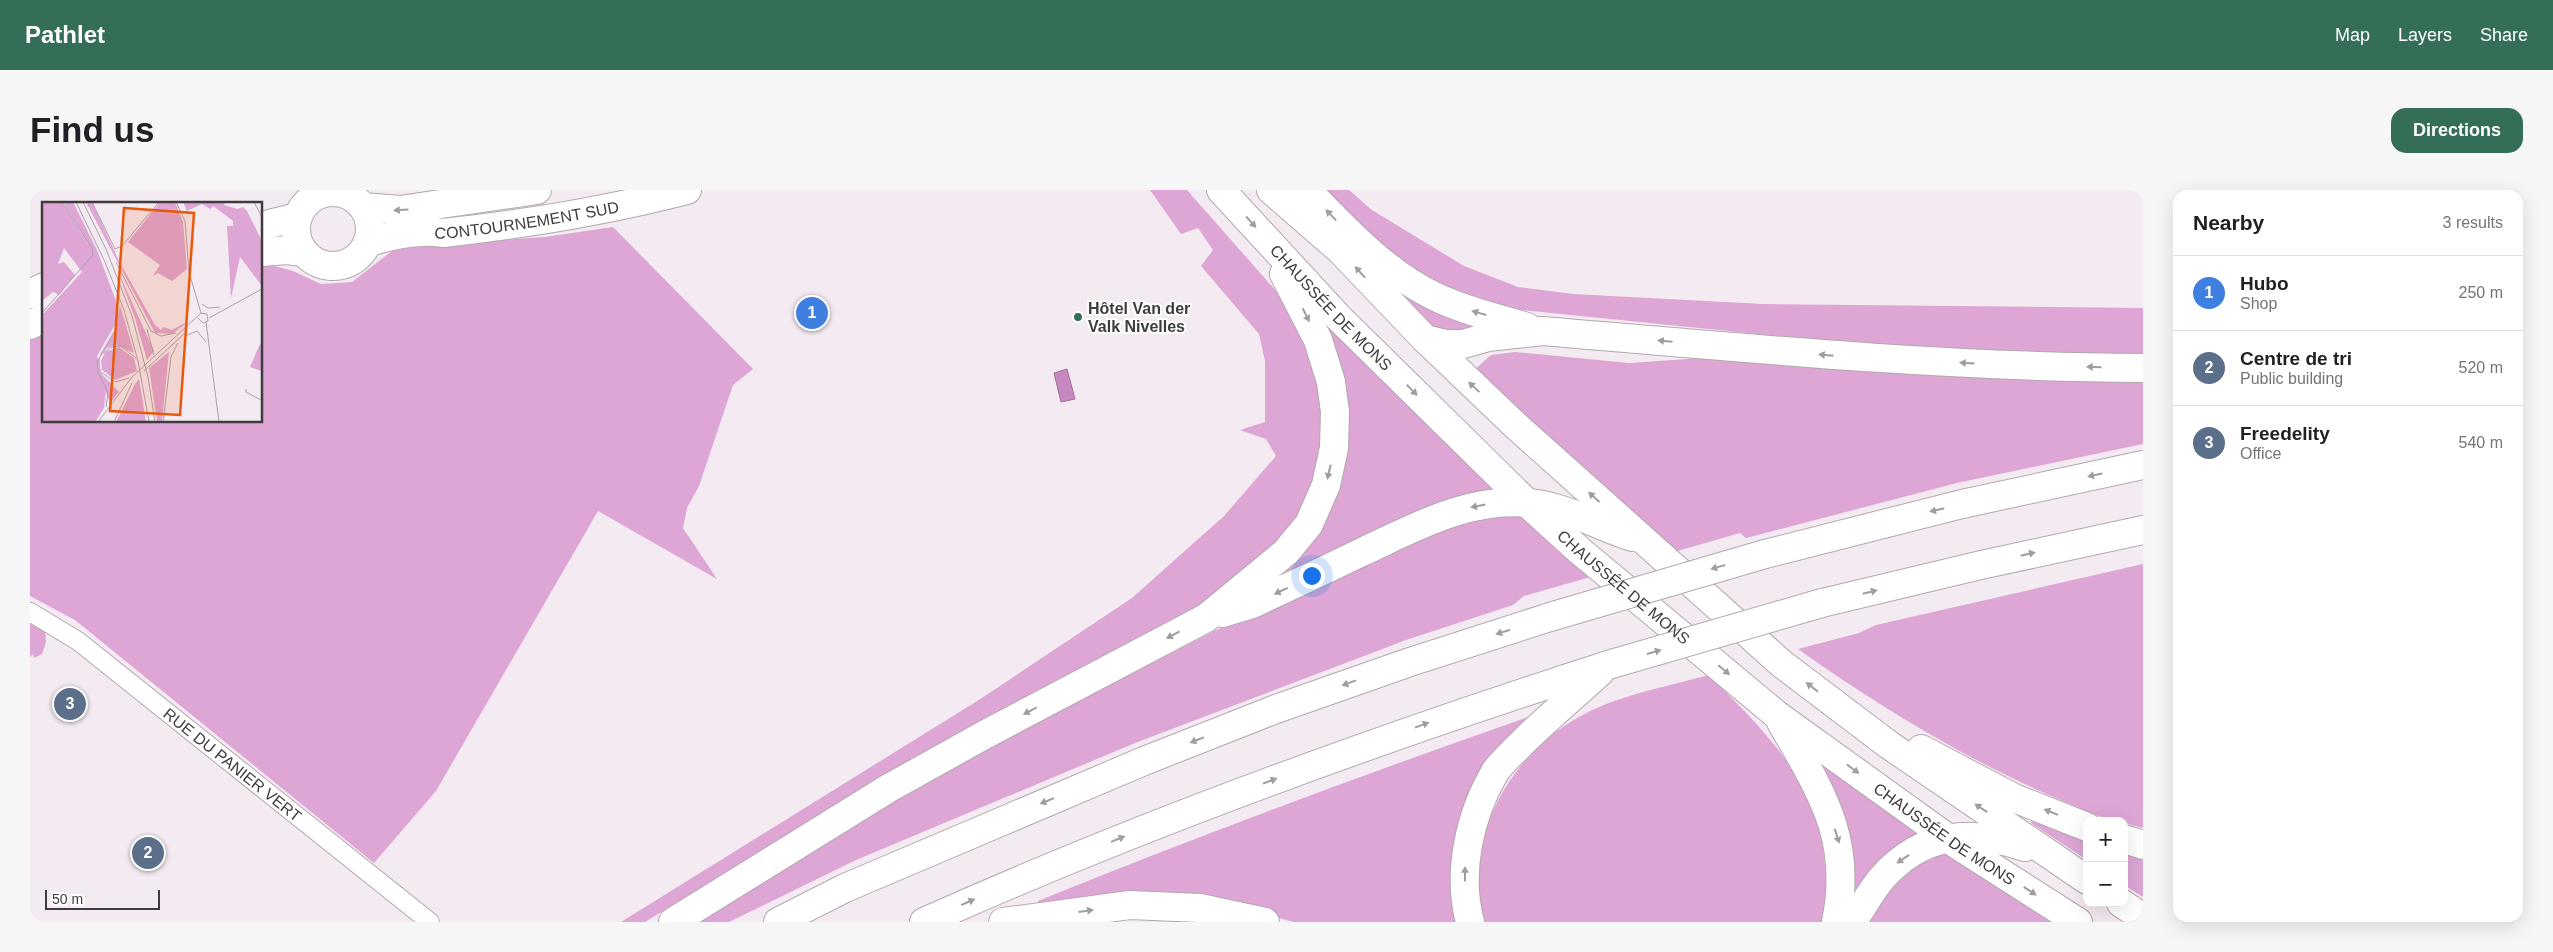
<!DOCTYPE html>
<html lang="en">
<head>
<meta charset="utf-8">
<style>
	body { margin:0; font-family:Helvetica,sans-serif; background:#f6f6f6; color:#202124 }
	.controls { position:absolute; right:15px; bottom:15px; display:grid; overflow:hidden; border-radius:10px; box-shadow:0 5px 20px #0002 }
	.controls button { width:45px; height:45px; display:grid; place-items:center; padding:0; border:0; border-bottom:1px solid #e0e0e0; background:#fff; color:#202124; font:25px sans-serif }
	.scale { position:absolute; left:15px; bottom:12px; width:115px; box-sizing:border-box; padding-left:5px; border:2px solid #3f3b3e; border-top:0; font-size:14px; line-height:18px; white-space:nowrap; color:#3f3b3e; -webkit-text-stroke:4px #fff; paint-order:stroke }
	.you { position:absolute; left:1281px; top:385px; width:18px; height:18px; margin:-12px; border:4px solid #fff; border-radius:50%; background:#1a73e8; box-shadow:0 0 0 8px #1a73e833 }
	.badge { display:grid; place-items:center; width:32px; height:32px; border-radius:50%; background:#356e56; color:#fff; font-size:16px; font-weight:700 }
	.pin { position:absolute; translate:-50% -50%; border:2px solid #fff; box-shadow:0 1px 5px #0006 }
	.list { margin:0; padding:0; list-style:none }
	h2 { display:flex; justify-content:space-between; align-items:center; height:65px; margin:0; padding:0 20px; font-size:21px }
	h2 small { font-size:16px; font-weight:400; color:#757577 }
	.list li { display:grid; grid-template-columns:32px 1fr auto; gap:15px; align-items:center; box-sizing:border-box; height:75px; padding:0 20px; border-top:1px solid #e0e0e0 }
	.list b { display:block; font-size:19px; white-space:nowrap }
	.list p { margin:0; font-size:16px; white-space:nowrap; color:#757577 }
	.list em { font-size:16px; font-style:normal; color:#757577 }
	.map { position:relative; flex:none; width:2113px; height:732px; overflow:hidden; border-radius:15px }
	header { display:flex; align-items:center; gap:30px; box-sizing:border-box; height:70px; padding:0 25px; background:#356e56; color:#fff }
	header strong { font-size:24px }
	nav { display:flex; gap:28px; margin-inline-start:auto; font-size:18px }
	.intro { display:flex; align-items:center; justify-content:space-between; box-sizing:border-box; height:120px; padding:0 30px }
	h1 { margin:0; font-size:35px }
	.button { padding:12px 22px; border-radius:15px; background:#356e56; color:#fff; font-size:18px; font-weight:700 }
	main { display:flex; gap:30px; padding:0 30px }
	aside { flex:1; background:#fff; border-radius:15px; box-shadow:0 5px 20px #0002 }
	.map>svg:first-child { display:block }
</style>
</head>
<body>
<header>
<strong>Pathlet</strong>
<nav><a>Map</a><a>Layers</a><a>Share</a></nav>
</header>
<div class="intro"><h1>Find us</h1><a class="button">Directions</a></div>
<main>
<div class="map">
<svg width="2113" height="732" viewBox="0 0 2113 732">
	<rect width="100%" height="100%" fill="#f4eaf2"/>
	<!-- green -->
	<path fill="#dda6d5" d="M1120,0H1157L1254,110L1273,147L1287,192L1293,243L1288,283L1271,326L1253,348L1182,409L762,642L615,732H591L952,508L1102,408L1194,326L1246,266L1236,249L1210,240L1235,232V171L1229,144L1171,76L1183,60L1168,38L1151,44Z
		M1257,0H1269L1460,133L1435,149L1396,138Z
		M1289,0H1319L1342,20L1434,76L1488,97L1543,104L1733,114L2113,118V168L1837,155L1471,118L1412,96L1355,60Z
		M583,37L723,179L703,195L669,296L657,318L653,338L687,389L568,321L406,601L344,673L45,430L0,406V147L14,139V231H231V76L237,74L263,81L291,94L322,92L362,61L393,55L515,47Z
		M1300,137L1466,301L1260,387L1255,378L1293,330L1296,142Z
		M1485,162L1599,173L1672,168L2113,186V254L1927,293L1716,348L1710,343L1644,362L1443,181L1461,165Z
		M1491,319L1564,386L1494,406L1483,415L1376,450L1105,553L826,670L699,732H664L886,598L965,554L1184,441L1429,327Z
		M2113,374V638L2094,633V631C2073,631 2053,619 2033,611C1940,572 1851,518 1768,459L1829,443L1846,435Z
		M0,434L15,441L16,452L12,464L4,468L3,464L0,467Z
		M1679,485C1735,542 1789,591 1795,675C1796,684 1798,693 1797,702C1796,712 1793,722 1791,732H1455C1430,653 1479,565 1549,527C1588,505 1635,497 1679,485Z
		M1501,526L1471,562L1431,732H1264L1241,726L1010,720L1008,711C1171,645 1335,584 1501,526Z
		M1790,574L1891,645L1831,700L1825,699L1821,693Z
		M2005,627L2057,646V670L2001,633Z
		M1910,657L2027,732H1829L1861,686Z
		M2094,658L2113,664V707L2094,695Z"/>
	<!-- water -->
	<path fill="#c787bf" stroke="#9e7098" d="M1037,179L1045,209L1031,212L1024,183Z"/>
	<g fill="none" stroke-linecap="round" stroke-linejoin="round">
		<defs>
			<g id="street">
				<path id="s1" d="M0,422L48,451L400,732"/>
			</g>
			<g id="highway">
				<path id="s2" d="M1191,0L1309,128L1497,313L1550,361L1747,525L1926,654L2048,732"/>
				<path d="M1241,0L1310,60L1395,149L1484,234L1752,474L1859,555L2057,690"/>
				<path d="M1277,0C1316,40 1355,83 1406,107C1435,121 1467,128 1497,137"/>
				<circle cx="303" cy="39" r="37"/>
				<path d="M333,17L370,20L507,0"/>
				<path d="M231,36L267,27"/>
				<path id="s3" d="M337,53C361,45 389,39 413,43C496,34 576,21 657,0"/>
				<path d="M231,62L257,60L273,62"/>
				<path d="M0,104L14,97"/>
				<path d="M0,135L14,128"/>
				<path d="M1395,149L1416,154H1433L1458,147L1513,141C1713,158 1912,177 2113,178"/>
				<path d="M1735,364L1932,314L2113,275"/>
				<path d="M1792,413L1951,375L2113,340"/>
				<path d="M1192,423L1222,414C1259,397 1295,380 1332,362C1384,338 1438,307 1498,313C1535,316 1568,336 1602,347"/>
				<path d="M1751,532C1791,602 1823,648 1806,732"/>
				<path d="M1891,559L1984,608L2057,637"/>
				<path d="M2094,649L2113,655"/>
				<path d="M2091,713L2113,728"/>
				<path d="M643,732L859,598L956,544L1176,428L1256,362L1279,334L1296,295L1304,258L1305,222L1301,192L1288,150L1254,84"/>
				<path d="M748,732L815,698L1114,571L1246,519L1380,472L1520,427"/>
				<path d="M894,732C1117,632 1345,550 1578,475"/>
				<path d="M973,732L1100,715L1170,718L1235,732"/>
				<path d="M1440,732C1427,683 1439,626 1465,582C1470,574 1479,566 1486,559C1512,532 1542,508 1570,482"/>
				<path d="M1822,732C1832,718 1841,701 1852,688C1893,642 1941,639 1995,657"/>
			</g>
		</defs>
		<!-- street casing -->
		<use href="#street" stroke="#b2a8b0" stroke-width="20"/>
		<!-- highway casing -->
		<use href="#highway" stroke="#b2a8b0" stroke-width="30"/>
		<!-- street -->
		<use href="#street" stroke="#fff" stroke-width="18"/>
		<!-- highway -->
		<use href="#highway" stroke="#fff" stroke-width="28"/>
		<defs>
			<path id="highway-bridge" d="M1520,427L1735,364
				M1578,475L1792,413"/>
		</defs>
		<!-- highway-bridge casing -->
		<use href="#highway-bridge" stroke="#b2a8b0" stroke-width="30" stroke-linecap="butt"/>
		<!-- highway-bridge -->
		<use href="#highway-bridge" stroke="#fff" stroke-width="28"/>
	</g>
	<!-- one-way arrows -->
	<defs><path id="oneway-solid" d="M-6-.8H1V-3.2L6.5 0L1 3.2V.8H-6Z" transform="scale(1.25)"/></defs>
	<g fill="#9f9d9e">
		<use href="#oneway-solid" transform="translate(371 20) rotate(176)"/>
		<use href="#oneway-solid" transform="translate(1301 25) rotate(-134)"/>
		<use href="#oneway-solid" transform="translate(1221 32) rotate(48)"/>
		<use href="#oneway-solid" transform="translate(1330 82) rotate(-132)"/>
		<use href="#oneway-solid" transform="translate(1449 123) rotate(-164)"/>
		<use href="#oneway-solid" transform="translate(1276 125) rotate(63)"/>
		<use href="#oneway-solid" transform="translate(1635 151) rotate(-175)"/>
		<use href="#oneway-solid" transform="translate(1796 165) rotate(-175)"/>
		<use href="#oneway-solid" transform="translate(1937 173) rotate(-177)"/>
		<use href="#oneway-solid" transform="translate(2064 177) rotate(-179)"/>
		<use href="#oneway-solid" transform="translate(1444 197) rotate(-137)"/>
		<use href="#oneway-solid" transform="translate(1382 200) rotate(45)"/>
		<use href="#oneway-solid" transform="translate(1299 282) rotate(103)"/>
		<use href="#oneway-solid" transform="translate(2065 285) rotate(168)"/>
		<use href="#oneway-solid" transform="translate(1564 307) rotate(-138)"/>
		<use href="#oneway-solid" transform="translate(1448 316) rotate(169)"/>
		<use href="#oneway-solid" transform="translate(1907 320) rotate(167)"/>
		<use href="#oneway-solid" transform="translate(1998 364) rotate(-13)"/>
		<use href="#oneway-solid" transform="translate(1688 377) rotate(164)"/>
		<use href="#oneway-solid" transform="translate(1251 401) rotate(155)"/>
		<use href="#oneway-solid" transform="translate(1840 402) rotate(-14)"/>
		<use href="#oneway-solid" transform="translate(1473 442) rotate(162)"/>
		<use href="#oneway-solid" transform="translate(1143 445) rotate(152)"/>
		<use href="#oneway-solid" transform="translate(1624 462) rotate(-16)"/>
		<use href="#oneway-solid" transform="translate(1694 480) rotate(40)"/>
		<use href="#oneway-solid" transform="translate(1319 493) rotate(160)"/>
		<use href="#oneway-solid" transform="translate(1782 497) rotate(-142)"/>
		<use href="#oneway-solid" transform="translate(1000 521) rotate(152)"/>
		<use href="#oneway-solid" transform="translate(1392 535) rotate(-20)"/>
		<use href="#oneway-solid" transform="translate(1167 550) rotate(159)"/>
		<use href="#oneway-solid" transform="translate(1823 579) rotate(36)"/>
		<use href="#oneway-solid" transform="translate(1240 591) rotate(-21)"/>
		<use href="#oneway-solid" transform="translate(1017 611) rotate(158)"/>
		<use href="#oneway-solid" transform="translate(1951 618) rotate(-146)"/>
		<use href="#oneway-solid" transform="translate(2021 622) rotate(-158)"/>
		<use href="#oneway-solid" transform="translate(1807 646) rotate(72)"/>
		<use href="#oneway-solid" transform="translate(1088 649) rotate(-22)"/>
		<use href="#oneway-solid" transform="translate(1873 669) rotate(146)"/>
		<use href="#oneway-solid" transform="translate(1435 684) rotate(-90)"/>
		<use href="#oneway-solid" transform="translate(2000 701) rotate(33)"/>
		<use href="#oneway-solid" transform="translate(938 712) rotate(-24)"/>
		<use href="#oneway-solid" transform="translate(1056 721) rotate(-8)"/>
	</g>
	<!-- markers -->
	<circle fill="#356e56" stroke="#fff" stroke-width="2" cx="1048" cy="127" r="5"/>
	<g text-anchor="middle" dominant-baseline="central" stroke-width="4" stroke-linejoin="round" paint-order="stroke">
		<!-- street labels -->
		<g font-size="16" fill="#3f3b3e" stroke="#fff">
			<text stroke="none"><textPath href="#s3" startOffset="162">CONTOURNEMENT SUD</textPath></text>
			<text stroke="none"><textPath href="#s2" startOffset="161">CHAUSSÉE DE MONS</textPath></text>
			<text stroke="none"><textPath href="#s2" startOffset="566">CHAUSSÉE DE MONS</textPath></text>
			<text stroke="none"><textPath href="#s1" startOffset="254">RUE DU PANIER VERT</textPath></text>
			<text stroke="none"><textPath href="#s2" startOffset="971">CHAUSSÉE DE MONS</textPath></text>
		</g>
		<!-- poi labels -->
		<g font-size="16" font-weight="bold" fill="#3f3b3e" stroke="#fff" text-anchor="start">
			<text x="1058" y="118">Hôtel Van der<tspan x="1058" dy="18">Valk Nivelles</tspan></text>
		</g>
	</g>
	<!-- overview -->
	<g transform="translate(12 12)">
		<rect width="220" height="220" fill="#f4eaf2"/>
		<path d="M0,0H20L51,50L21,0H31L55,48L74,99V121L55,154L64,188L62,206L53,220H0V113L40,70L22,46L16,62L22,60L33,73L17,93L11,90L0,99ZM44,0H50L77,59L113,123L119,128L121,125L130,128L149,118L130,132L113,131ZM118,0H133L141,20L145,67L130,79L116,71L111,74L118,63L86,40ZM141,0H183L182,3L195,7L201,5L205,9L220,39V84L198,55L189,96L185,24H191V19L171,4L168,7L160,2L145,9ZM75,67L112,149L105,158L92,113ZM78,103L92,151L74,143L65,146L58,155V170L77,190L68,201L56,169V159L59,151L73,129ZM218,142L220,143V169L208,165ZM77,145L92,156L95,169L73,178L60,168L59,159L63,150ZM127,150L120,220H115L107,166ZM97,177L104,220H74L93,182Z" fill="#dda6d5"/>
		<path fill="none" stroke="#aca4aa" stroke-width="1" d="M34,0L63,60L82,108L96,159L107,220M41,0L64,47L90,114L106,175L113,220M50,0L73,47L80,44L117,0M134,0L143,19L147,70L159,111M212,0L220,15M74,60L109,129L119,134L134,131M160,102L166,106L178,105M0,111L51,53L50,46L20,0M156,116L161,121L166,119L165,112L159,111M167,116L220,87M164,120L177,220M105,127L112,153M143,134L155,129L164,140M61,151L70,145L79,144L94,156M102,169L144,130M59,170L73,180L87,176M204,187V190L219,198M64,205L66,191L56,170L55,160L74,126L76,96M56,220L90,175L159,111M72,220L90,181M121,220L129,155L136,141"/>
		<path fill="#e8590c" fill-opacity="0.15" stroke="#e8590c" stroke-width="2.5" d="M82,6L152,11L138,213L68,209Z"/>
		<rect width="220" height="220" fill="none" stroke="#3f3b3e" stroke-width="2.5"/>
	</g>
</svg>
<div class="controls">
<button>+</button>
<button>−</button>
</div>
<div class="scale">50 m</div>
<div class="you"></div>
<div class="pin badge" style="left:782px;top:123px;background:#3f7fe0">1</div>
<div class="pin badge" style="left:118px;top:663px;background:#5c6f8a">2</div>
<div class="pin badge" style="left:40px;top:514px;background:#5c6f8a">3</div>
</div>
<aside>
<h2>Nearby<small>3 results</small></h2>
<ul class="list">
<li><span class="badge" style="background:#3f7fe0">1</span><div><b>Hubo</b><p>Shop</p></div><em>250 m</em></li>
<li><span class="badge" style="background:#5c6f8a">2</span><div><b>Centre de tri</b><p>Public building</p></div><em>520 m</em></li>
<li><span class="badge" style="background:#5c6f8a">3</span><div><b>Freedelity</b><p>Office</p></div><em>540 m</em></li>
</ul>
</aside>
</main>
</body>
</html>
